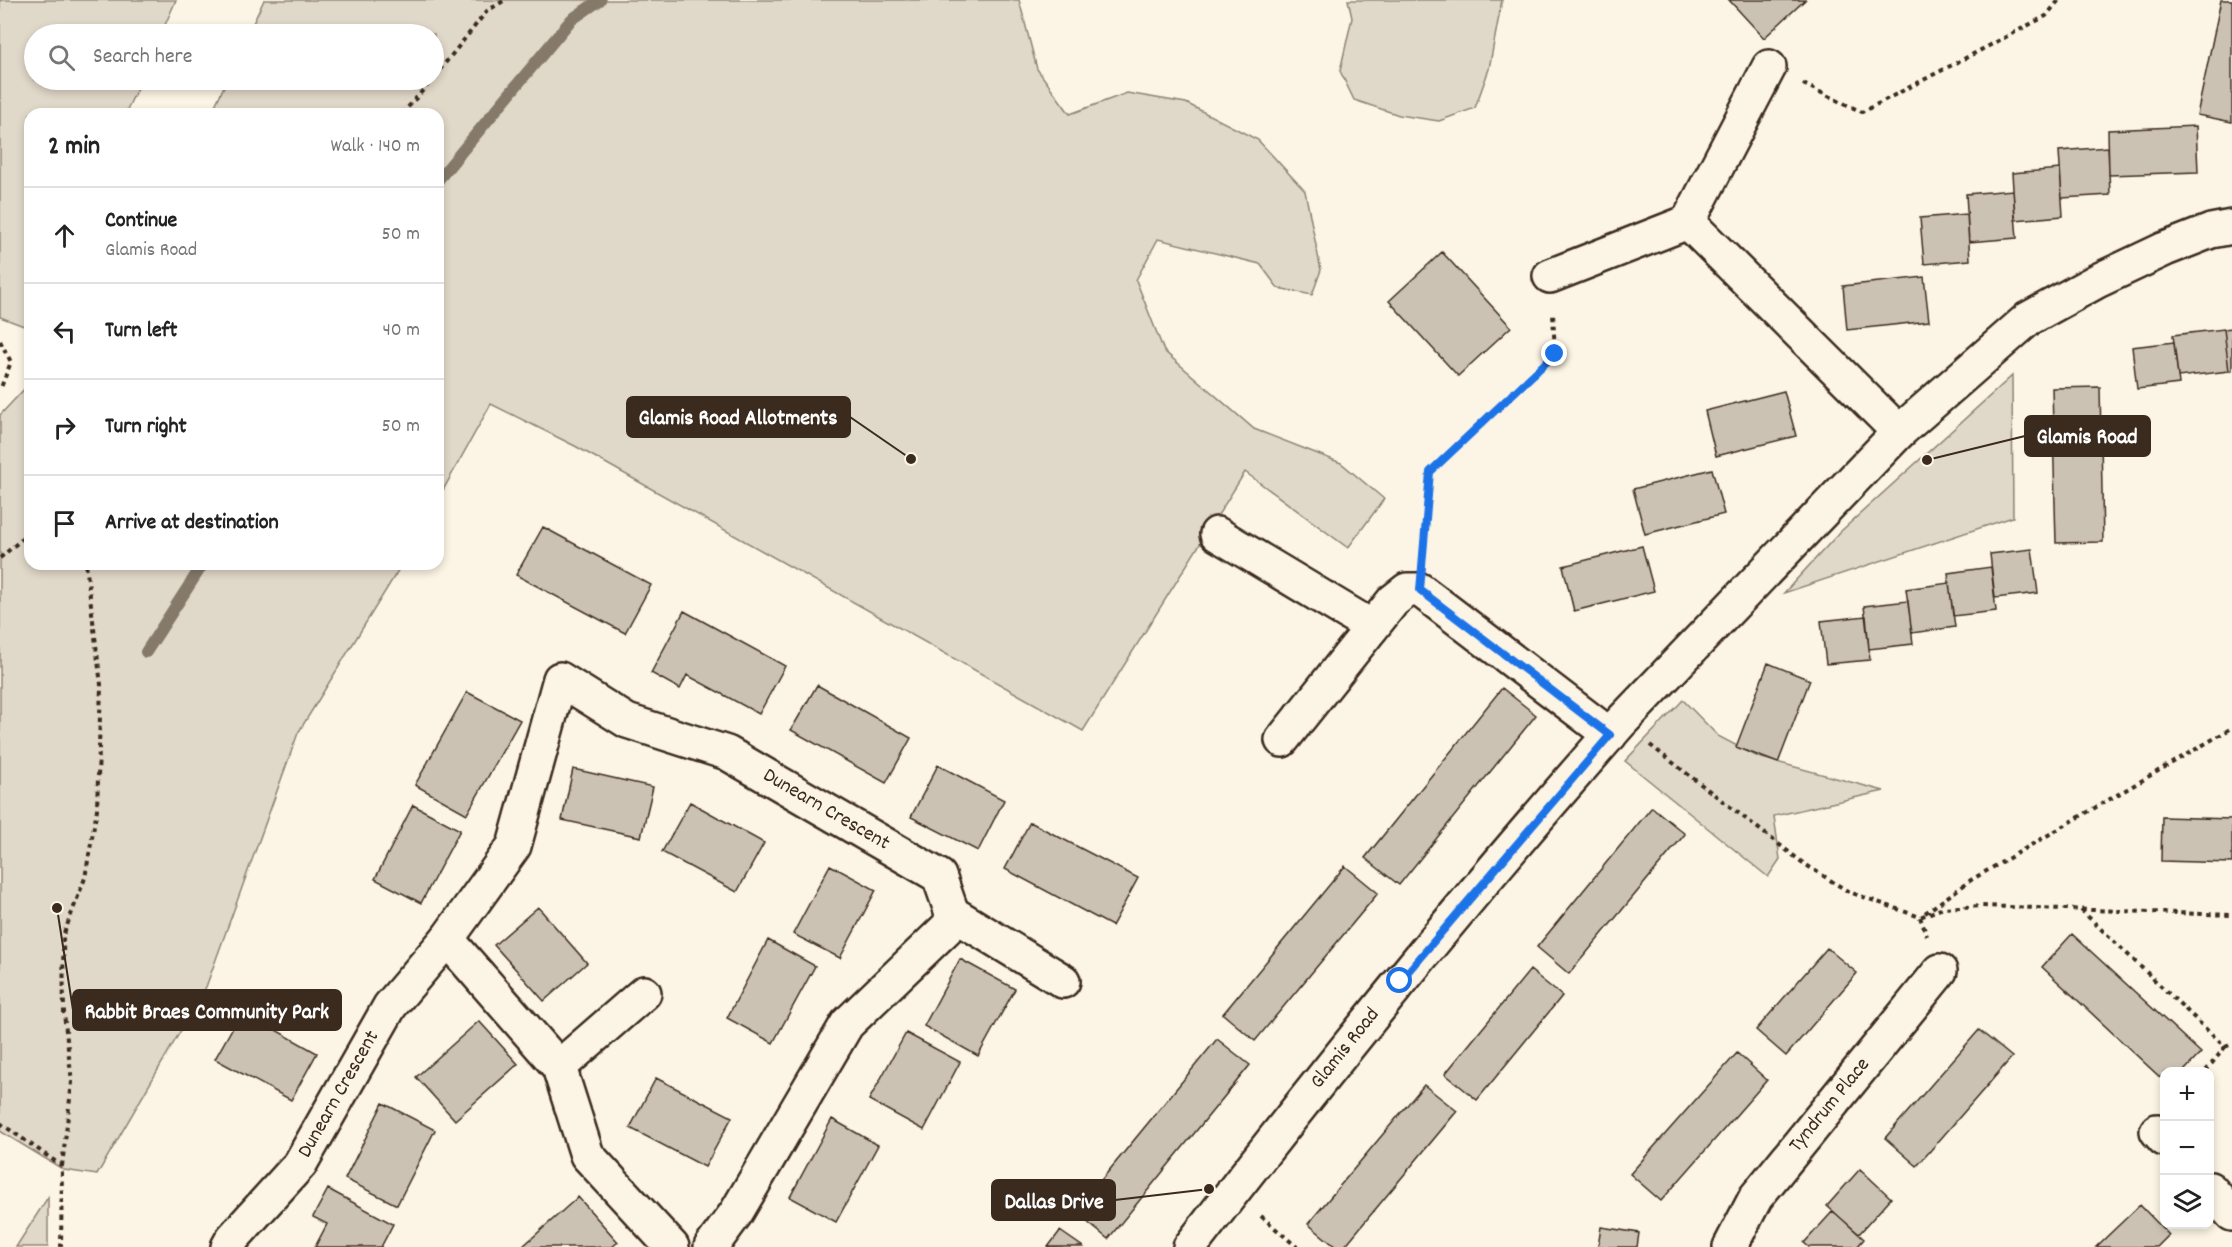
<!DOCTYPE html>
<html lang="en">
<head>
<meta charset="utf-8">
<style>
	body { margin:0; font-family:Dekko,sans-serif; background:#f6f6f6; color:#222 }
	.controls { position:absolute; right:18px; bottom:18px; display:grid; overflow:hidden; border-radius:12px; box-shadow:0 3px 9px #0003 }
	.controls button { width:54px; height:54px; display:grid; place-items:center; padding:0; border:0; border-bottom:2px solid #e0e0e0; background:#fff; color:#222; font:30px sans-serif }
	.stop { position:absolute; width:18px; height:18px; margin:-14px; border:4px solid #1a73e8; border-radius:50%; background:#fff }
	.stop.end { background:#1a73e8; border-color:#fff; box-shadow:0 2px 6px #0008 }
	.list { margin:0; padding:0; list-style:none }
	h2 { display:flex; justify-content:space-between; align-items:center; height:78px; margin:0; padding:0 24px; font-size:26px }
	h2 small { font-size:20px; font-weight:400; color:#767676 }
	.list li { display:grid; grid-template-columns:39px 1fr auto; gap:18px; align-items:center; box-sizing:border-box; height:96px; padding:0 24px; border-top:2px solid #e0e0e0 }
	.list b { display:block; font-size:22px; white-space:nowrap }
	.list p { margin:0; font-size:20px; white-space:nowrap; color:#767676 }
	.list em { font-size:20px; font-style:normal; color:#767676 }
	.icon { flex:none; width:33px; height:33px; fill:none; stroke:currentColor; stroke-width:2; stroke-linecap:round; stroke-linejoin:round }
	.map { position:relative; flex:none; width:2232px; height:1247px; overflow:hidden }
	.search { position:absolute; background:#fff; box-shadow:0 3px 9px #0003; left:24px; top:24px; width:420px; height:66px; display:flex; align-items:center; gap:15px; box-sizing:border-box; padding:0 21px; border-radius:33px; color:#767676; font-size:22px }
	.panel { position:absolute; background:#fff; box-shadow:0 3px 9px #0003; left:24px; top:108px; width:420px; height:462px; border-radius:18px }
	.map>svg:first-child { display:block }
</style>
</head>
<body>
<div class="map">
<svg width="2232" height="1247" viewBox="0 0 2232 1247">
	<rect width="100%" height="100%" fill="#fcf5e5"/>
	<filter id="ink" filterUnits="userSpaceOnUse"><feTurbulence type="fractalNoise" baseFrequency=".0167" numOctaves="2"/><feDisplacementMap in="SourceGraphic" scale="12" xChannelSelector="R" yChannelSelector="G"/><feConvolveMatrix kernelMatrix="1 2 1 2 8 2 1 2 1" color-interpolation-filters="sRGB"/></filter>
	<g filter="url(#ink)">
		<!-- green -->
		<path fill="#e0d8c8" stroke="#8e8173" stroke-width="1.5" d="M0,0H176L161,34H34V80H141L125,114H30L29,328L0,317Z
			M264,0H1019L1037,69L1070,114L1127,93L1186,103L1258,140L1305,191L1321,270L1312,295L1278,288L1260,264L1158,239L1136,280L1164,351L1254,429L1341,463L1384,499L1348,548L1245,472L1083,731L575,446L491,404L438,499V114H211L227,80H434V34H248Z
			M1348,0H1502L1489,69L1475,108L1439,121L1399,115L1354,100L1340,71L1352,18Z
			M2012,376L2013,517L1784,593L1840,532Z
			M30,383V564H402L298,733L206,987L97,1175L64,1170L0,1131V415Z
			M1683,700L1718,736L1758,757L1884,791L1774,816L1780,859L1768,877L1625,761Z
			M48,1197V1247H16Z"/>
		<g fill="none" stroke-linecap="round" stroke-linejoin="round">
			<!-- stream -->
			<path stroke="#85796b" stroke-width="12" d="M438,180L571,20L600,0
				M146,652L203,564"/>
		</g>
		<!-- building -->
		<path fill="#ccc2b3" stroke="#3b2a1e" stroke-width="1.5" d="M1729,0H1805L1764,38Z
			M2221,0H2232V122L2197,115Z
			M2196,126L2198,172L2109,175L2108,130Z
			M2108,147L2110,195L2062,198L2059,151Z
			M2060,169L2063,216L2015,220L2012,173Z
			M2013,190L2017,238L1969,242L1966,194Z
			M1967,214L1970,260L1924,264L1920,218Z
			M1442,252L1511,327L1458,376L1389,301Z
			M1924,277L1929,321L1847,330L1843,286Z
			M2232,328V370L2229,371L2224,329Z
			M2224,329L2229,371L2178,377L2173,335Z
			M2174,342L2179,384L2137,389L2132,347Z
			M2100,387L2103,542L2056,543L2052,388Z
			M1784,391L1796,436L1716,456L1705,411Z
			M1712,469L1724,514L1645,534L1633,489Z
			M543,527L651,585L625,633L516,575Z
			M1642,546L1654,591L1574,611L1563,566Z
			M2032,549L2038,593L1995,598L1990,554Z
			M1991,567L1996,611L1953,616L1948,573Z
			M1949,583L1955,627L1912,633L1906,589Z
			M1908,601L1913,644L1869,649L1864,606Z
			M684,611L785,666L759,714L687,675L680,689L651,673Z
			M1866,616L1870,660L1826,664L1821,621Z
			M1768,663L1810,680L1778,763L1736,747Z
			M817,685L911,738L886,783L791,730Z
			M1502,688L1536,715L1399,885L1365,858Z
			M467,692L520,720L467,814L415,785Z
			M938,765L1004,800L978,851L911,817Z
			M573,769L653,787L641,837L562,820Z
			M690,802L764,843L737,892L662,852Z
			M413,805L460,830L421,903L375,879Z
			M1652,807L1685,834L1569,974L1537,947Z
			M2162,817L2232,819V863L2161,861Z
			M1030,822L1138,878L1112,926L1005,869Z
			M830,865L876,890L840,958L793,934Z
			M1345,866L1378,893L1255,1041L1223,1014Z
			M538,907L587,963L544,1001L494,945Z
			M2072,934L2201,1053L2183,1072H2164V1081L2042,967Z
			M768,940L815,966L773,1043L727,1018Z
			M1827,948L1857,973L1786,1056L1756,1030Z
			M960,959L1015,989L978,1056L924,1026Z
			M1530,970L1562,996L1477,1100L1445,1074Z
			M242,1011L317,1053L291,1100L215,1059Z
			M479,1021L518,1064L455,1120L416,1077Z
			M1979,1030L2012,1057L1917,1166L1885,1138Z
			M906,1033L960,1062L924,1130L869,1100Z
			M1217,1039L1250,1065L1108,1239L1075,1212Z
			M1737,1053L1767,1080L1661,1201L1630,1174Z
			M656,1078L732,1117L705,1167L630,1128Z
			M1424,1085L1457,1111L1344,1247H1336L1308,1224Z
			M383,1103L435,1130L397,1205L345,1179Z
			M832,1119L878,1145L836,1222L790,1197Z
			M1860,1169L1891,1198L1859,1234L1827,1206Z
			M328,1189L393,1224L381,1247H315L327,1224L313,1217Z
			M578,1197L618,1242L612,1247H522Z
			M2140,1205L2169,1235L2157,1247H2096Z
			M1833,1211L1864,1239L1857,1247H1809L1804,1243Z
			M1601,1227L1639,1233L1637,1247H1598Z
			M1060,1231L1083,1247H1048Z"/>
		<g fill="none" stroke-linecap="round" stroke-linejoin="round">
			<defs>
				<g id="minor">
					<path d="M1688,222L1899,432"/>
					<path d="M1550,276L1688,222L1769,67"/>
					<path d="M1217,534L1372,627"/>
					<path d="M1282,740L1393,601L1407,590H1420L1610,735"/>
					<path d="M952,913L1063,981"/>
					<path d="M447,939L559,1067L587,1155L672,1247"/>
					<path d="M559,1067L644,993"/>
					<path d="M2157,1131L2164,1139"/>
					<path d="M2210,1189L2232,1214"/>
					<path id="s1" d="M228,1247L233,1238L300,1164L390,1006L447,939L514,846L560,679L627,721L727,753L939,876L952,913L950,925L847,1024L736,1213L711,1247"/>
					<path id="s2" d="M1190,1247C1328,1068 1471,891 1621,722L1899,432L2028,319L2097,281L2165,249L2211,231L2232,227"/>
					<path id="s3" d="M1730,1247L1756,1197L1940,971"/>
				</g>
			</defs>
			<!-- minor casing -->
			<use href="#minor" stroke="#3b2a1e" stroke-width="38"/>
			<!-- path -->
			<path stroke="#3b2a1e" stroke-width="4" stroke-dasharray="4.5 4.5" stroke-linecap="butt" d="M434,77L487,11L505,0
				M1803,84L1862,112L2046,16L2059,0
				M402,114L432,80
				M0,341L11,362L0,390
				M1423,554L1430,472L1555,354L1553,313
				M0,558L30,532
				M1650,745L1803,863L1849,892L1920,917L1943,908L1981,906L2232,915
				M2081,910L2225,1047L2205,1072
				M1925,913L1971,880L2232,728
				M1920,917L1927,936
				M2225,1047L2232,1044
				M0,1123L62,1166L61,1247
				M62,1166L72,1082L64,1014L63,936L85,878L97,809L101,685L86,564
				M1261,1216L1297,1247"/>
			<!-- minor -->
			<use href="#minor" stroke="#fcf5e5" stroke-width="33"/>
		</g>
	</g>
	<g fill="none" stroke-linecap="round" stroke-linejoin="round" filter="url(#ink)">
		<!-- route -->
		<path stroke="#1a73e8" stroke-width="8" d="M1400,981L1610,735L1420,590L1430,472L1555,354"/>
	</g>
	<g text-anchor="middle" dominant-baseline="central" stroke-width="4.5" stroke-linejoin="round" paint-order="stroke">
		<!-- street labels -->
		<g font-size="21" fill="#3b2a1e" stroke="#fcf5e5">
			<text stroke="none"><textPath href="#s1" startOffset="966">Dunearn Crescent</textPath></text>
			<text stroke="none"><textPath href="#s2" startOffset="252">Glamis Road</textPath></text>
			<text stroke="none"><textPath href="#s1" startOffset="190">Dunearn Crescent</textPath></text>
			<text stroke="none"><textPath href="#s3" startOffset="174">Tyndrum Place</textPath></text>
		</g>
	</g>
	<!-- callouts -->
	<path fill="none" stroke="#3b2a1e" stroke-width="2" d="M911 459L850 417M1927 460L2025 436M57 908L73 1010M1209 1189L1115 1200"/>
	<g fill="#3b2a1e" stroke="#fcf5e5" stroke-width="2">
		<circle cx="911" cy="459" r="6"/>
		<circle cx="1927" cy="460" r="6"/>
		<circle cx="57" cy="908" r="6"/>
		<circle cx="1209" cy="1189" r="6"/>
	</g>
	<g fill="#3b2a1e" stroke="#3b2a1e" stroke-width="2">
		<rect x="627" y="397" width="223" height="40" rx="6"/>
		<rect x="2025" y="416" width="125" height="40" rx="6"/>
		<rect x="73" y="990" width="268" height="40" rx="6"/>
		<rect x="992" y="1180" width="123" height="40" rx="6"/>
	</g>
	<g font-size="22" text-anchor="middle" font-weight="bold" fill="#fff">
		<text x="738" y="424">Glamis Road Allotments</text>
		<text x="2087" y="443">Glamis Road</text>
		<text x="207" y="1018">Rabbit Braes Community Park</text>
		<text x="1054" y="1208">Dallas Drive</text>
	</g>
</svg>
<div class="controls">
<button>+</button>
<button>−</button>
<button><svg class="icon" aria-label="layers" viewBox="0 0 24 24"><path d="M12 4l9 5-9 5-9-5zM3 14l9 5 9-5"/></svg></button>
</div>
<div class="stop" style="left:1400px;top:981px"></div>
<div class="stop end" style="left:1555px;top:354px"></div>
<div class="search"><svg class="icon" aria-label="search" viewBox="0 0 24 24"><circle cx="10" cy="10" r="6"/><path d="M15 15l6 6"/></svg>Search here</div>
<section class="panel">
<h2>2 min<small>Walk · 140 m</small></h2>
<ul class="list">
<li><svg class="icon" aria-label="ahead" viewBox="0 0 24 24"><path d="M12 20V5M6 11l6-6 6 6"/></svg><div><b>Continue</b><p>Glamis Road</p></div><em>50 m</em></li>
<li><svg class="icon" aria-label="left" viewBox="0 0 24 24"><path d="M17 20v-9H6M10 6l-5 5 5 5"/></svg><div><b>Turn left</b></div><em>40 m</em></li>
<li><svg class="icon" aria-label="right" viewBox="0 0 24 24"><path d="M7 20v-9h11M14 6l5 5-5 5"/></svg><div><b>Turn right</b></div><em>50 m</em></li>
<li><svg class="icon" aria-label="arrive" viewBox="0 0 24 24"><path d="M6 21V4h12l-3 4 3 4H6"/></svg><div><b>Arrive at destination</b></div></li>
</ul>
</section>
</div>
</body>
</html>
